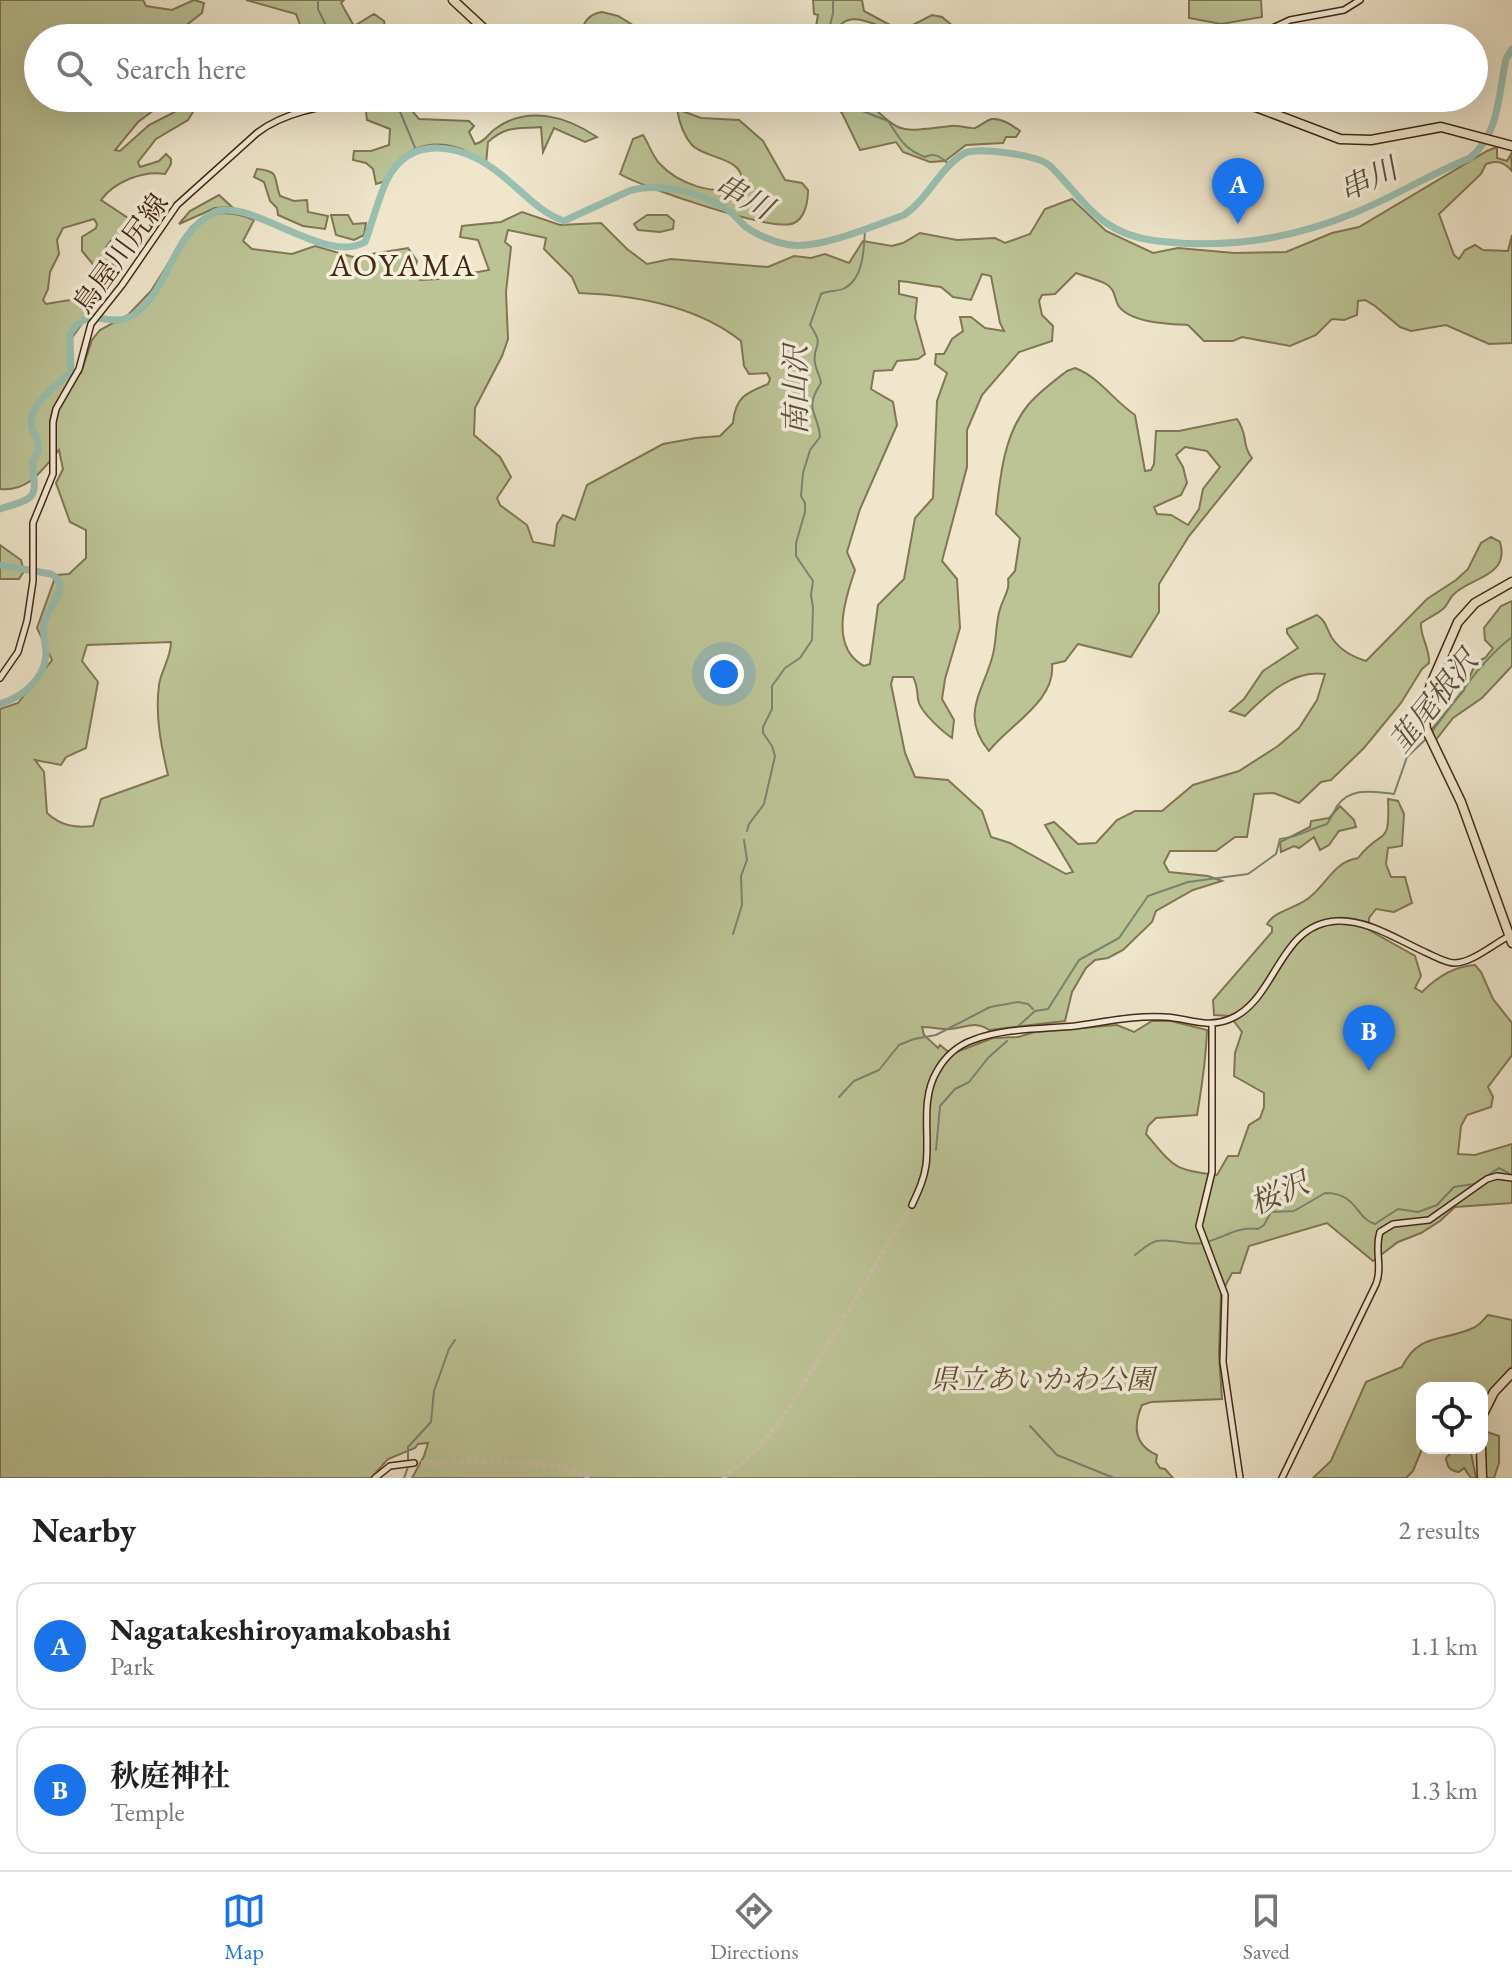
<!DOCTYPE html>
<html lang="en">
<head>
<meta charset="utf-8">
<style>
	body { margin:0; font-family:"EB Garamond","Noto Serif JP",serif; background:#f2f2f2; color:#222 }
	.controls { position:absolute; right:24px; bottom:24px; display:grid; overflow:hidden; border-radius:16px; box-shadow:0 8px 32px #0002 }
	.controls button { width:72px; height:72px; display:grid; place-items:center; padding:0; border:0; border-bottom:2px solid #e0e0e0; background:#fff; color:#222; font:40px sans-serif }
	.you { position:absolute; left:724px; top:674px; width:28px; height:28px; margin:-20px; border:6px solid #fff; border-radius:50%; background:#1a73e8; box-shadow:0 0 0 12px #1a73e833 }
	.badge { display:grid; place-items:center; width:52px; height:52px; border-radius:50%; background:#1a73e8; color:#fff; font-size:26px; font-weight:700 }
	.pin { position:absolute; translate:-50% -66px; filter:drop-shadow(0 2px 4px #0008) }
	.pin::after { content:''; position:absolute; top:42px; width:28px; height:24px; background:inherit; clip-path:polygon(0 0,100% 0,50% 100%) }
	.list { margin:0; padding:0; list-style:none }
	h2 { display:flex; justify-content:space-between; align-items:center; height:104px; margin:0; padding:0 32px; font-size:34px }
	h2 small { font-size:26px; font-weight:400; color:#767676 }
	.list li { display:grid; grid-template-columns:52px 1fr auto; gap:24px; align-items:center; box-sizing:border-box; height:128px; margin:0 16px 16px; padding:0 16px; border:2px solid #e0e0e0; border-radius:24px }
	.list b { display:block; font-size:30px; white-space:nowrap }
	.list p { margin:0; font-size:26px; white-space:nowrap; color:#767676 }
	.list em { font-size:26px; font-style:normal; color:#767676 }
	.icon { flex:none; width:44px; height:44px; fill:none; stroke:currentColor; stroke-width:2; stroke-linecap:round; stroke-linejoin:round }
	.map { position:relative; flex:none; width:1512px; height:1478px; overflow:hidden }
	.search { position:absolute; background:#fff; box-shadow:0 8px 32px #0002; left:24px; right:24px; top:24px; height:88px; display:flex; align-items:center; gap:20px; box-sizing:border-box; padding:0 28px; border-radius:44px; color:#767676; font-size:30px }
	.sheet { height:392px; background:#fff }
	nav { display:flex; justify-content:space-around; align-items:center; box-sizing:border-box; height:112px; border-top:2px solid #e0e0e0; background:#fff; font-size:22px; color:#767676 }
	nav a { display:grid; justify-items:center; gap:4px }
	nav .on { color:#1a73e8 }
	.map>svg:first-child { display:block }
</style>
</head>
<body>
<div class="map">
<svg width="1512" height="1478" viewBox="0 0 1512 1478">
	<rect width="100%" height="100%" fill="#efe6cc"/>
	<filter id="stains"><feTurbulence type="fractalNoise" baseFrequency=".0025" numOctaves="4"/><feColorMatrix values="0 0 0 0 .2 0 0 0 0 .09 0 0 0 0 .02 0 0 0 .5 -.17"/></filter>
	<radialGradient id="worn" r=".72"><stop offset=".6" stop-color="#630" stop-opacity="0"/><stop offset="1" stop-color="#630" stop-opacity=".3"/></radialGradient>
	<!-- green -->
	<path fill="#bcc496" stroke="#827654" stroke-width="2" fill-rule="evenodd" d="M0,0H143L146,6L172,10L194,0L204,3L202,13L184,27V38H38V98H170L138,122L115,150L120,151L149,125L188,105L196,107L188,120L156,139L138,162L140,167L159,161L166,154L171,159V164L165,174C143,170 114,182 101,200L134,222V229L115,235L106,247L107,258L120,271L115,278L100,279L92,263L82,251V237L96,228L97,224L94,219L63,228L57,240L59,254L50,272L48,289L43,300L46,304L82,298L97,303L71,339L70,376L81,373L92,340L100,330L128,315L151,291L191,227C209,210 232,210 254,220L243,241L252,249L292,254L315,246L353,257L408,248L417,261L414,273L420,280L439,279L489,270L478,240L460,237L462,226L501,222L522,212L560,225L601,223L627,249L647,264L671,259L768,267L794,256L811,258L825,254L849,263L863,241L892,246L903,243L920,233L957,240L995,238L1005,243L1030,234L1045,209L1072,199L1106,231L1153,253L1178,248L1234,253L1286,252L1332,233L1359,227L1487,151L1497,147V158L1507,161L1511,154L1512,171C1504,162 1497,160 1486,164L1481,174L1439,214L1454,255L1459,259L1465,250L1475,245L1483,250L1508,251L1512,235V343L1489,344L1446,325L1411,331L1400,327L1375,306L1365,300L1358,301L1357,315L1344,320L1332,319L1316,335L1290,346L1242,337L1233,341H1204L1188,325C1169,324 1129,323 1118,305C1114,297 1115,289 1106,284C1097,279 1086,277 1076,273L1055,294L1042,295L1039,301L1042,315L1053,326L1052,341L1019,352L982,395L967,430V467L942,561L957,579L960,628L945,679L942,699L954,720L952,738C943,732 923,714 919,703C916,694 919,688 913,677H893L891,684L905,753L915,777L948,780L982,811L991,837L1010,843L1066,874L1073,872L1045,825L1054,822L1078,844L1096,843L1117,820L1135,811H1162L1193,785L1239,771L1278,746L1299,728L1317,700L1325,674C1293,669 1266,695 1245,716L1230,711L1244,699L1263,671L1298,648L1287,633V629L1317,615C1327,622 1326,628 1332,638C1340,650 1353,657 1366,661L1427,599L1456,580L1468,569L1481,543L1491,537L1500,542C1510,576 1472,577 1454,594C1449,598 1448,605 1443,609C1437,614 1428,618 1421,623C1420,637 1430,648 1429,663L1422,669L1401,703L1364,748L1331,780L1321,782L1299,803L1274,793L1254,794L1247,837H1235L1216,851H1170L1164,863L1169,872L1208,876L1222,881L1193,890L1156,911L1152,922L1123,950L1108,958L1095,960L1086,968L1072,992L1065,1021L989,1030C974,1020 966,1028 950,1029C941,1030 931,1027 922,1027L924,1035L938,1048L940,1045L951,1054L993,1038L1018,1037L1035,1032L1117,1025L1134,1032L1152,1021H1171L1207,1030C1206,1058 1202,1086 1197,1115L1156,1118L1148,1126L1146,1134C1174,1167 1173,1170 1217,1175L1228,1156H1238L1249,1125L1260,1118L1264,1107V1093L1234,1076L1235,1053L1242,1032L1230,1016L1214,1015L1213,1000L1272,932V927L1267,924C1275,910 1298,908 1310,897C1328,882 1334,862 1358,858C1383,826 1390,849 1388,799L1398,801L1404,814L1402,846L1388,848L1386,864L1391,877H1405L1412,903L1394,912L1376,909L1369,918V930L1415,956L1421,976L1415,988L1422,992C1436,978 1455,966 1475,965L1481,972L1493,999L1512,1023V1055L1488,1087L1493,1097L1491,1107L1467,1115L1461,1126L1458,1154L1475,1155L1512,1144V1203L1455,1207L1440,1221L1421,1233L1398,1242L1373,1261L1327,1223L1249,1246L1240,1273H1232L1221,1294L1219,1354L1222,1399L1151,1402L1142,1405C1133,1426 1134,1445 1157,1455L1156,1462L1160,1468L1165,1469L1173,1478H412L424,1456L428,1443L418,1444L415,1448L388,1459L371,1478H0V709L18,703L52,660L37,628L56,575L69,574L86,558V530L70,522L56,483L63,469L59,450C42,470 29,492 0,489ZM508,230L546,238L544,249L572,277L579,293C634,295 697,306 741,341L744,366L749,374L767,373L770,379L768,384C746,393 735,397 733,423L720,436L696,438L663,444L587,485L575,520L563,515L557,524L554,546L533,542L527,525L500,505L497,498L511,477L500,457L474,435L475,408L502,356L508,339L506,292L511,247L505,242ZM982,274L991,276L1000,323L1004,331L985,328L971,317H960L963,331L952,339L944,354H936L935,364L947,373L937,401L933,498L915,518L904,579L878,605L870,664L864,666C829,647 845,599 855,570L847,552L860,509L897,425L893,402L871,389L874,371L892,370L897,361L918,359L925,354L915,318L917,298L899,294V281C914,282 927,286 941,287L953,297L971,300ZM171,642C171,658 161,670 159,685C155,716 161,745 168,775L101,799L93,826C75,828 61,826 47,813L44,772L35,760L61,765L66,757L86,748L98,682L82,661L87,645Z
		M246,0H344L341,3L354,26L374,14L384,21L387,38H305L296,14Z
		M813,0H862L864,11L901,31L932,15L942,17L954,27V30C933,41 902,41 880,33L877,25C857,17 842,14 832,38H814L818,15L814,14Z
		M1189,0H1261L1262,17L1221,24L1189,18Z
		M602,12L618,16L636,27L635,38H558L563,35H580C584,22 588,14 602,12Z
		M397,98H401L419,119L469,121L474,126L469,132L475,144C485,142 487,135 495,129C527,105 566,116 597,137L585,142L554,128L543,152L541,127C518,129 507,125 488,142L486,164C478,159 468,151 458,148C427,138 397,151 386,181L376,184L373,169L366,163L353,160L354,151H371L389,145L390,129L367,120L365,103Z
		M827,98H864C902,136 899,132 951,126C959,125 969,129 975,128C981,126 986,120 992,119C1002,118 1012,125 1020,131L1016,137H1006L1003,143L966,145L945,161L930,162L903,152L896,142L860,150L842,113Z
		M677,109L701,118L739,120L763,141L785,180L802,183L808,190C808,202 805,218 794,223C775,233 641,187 620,174L633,139L643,135C649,144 652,155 659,163C677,183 715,198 741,185C748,157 704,159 692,145C683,135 679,121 677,109Z
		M257,169C281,171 273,178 280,196L294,201L307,200L308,212L328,216L325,229L303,226L278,215L277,208L270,201L264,182L254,177Z
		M219,195L232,207L215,208L179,224L190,211Z
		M348,215L353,224L366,223L364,235L354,240L336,235L331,215Z
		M647,215H667L674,221L673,229L660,232L638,230L634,224Z
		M1075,368C1099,377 1113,400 1135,415L1145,471L1151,470L1154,464L1156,431H1179L1237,419C1249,436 1241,444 1252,458L1189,536L1159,584V612L1131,657L1078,644L1065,661L1052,664C1056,701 1009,725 989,751C960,716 982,693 992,658C997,642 995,625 1000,609C1003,598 1010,591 1008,579L1015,571L1020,538L996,514C1000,477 1004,434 1028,405C1039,392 1054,381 1067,371ZM1185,447L1207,451L1220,467L1203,489L1199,509L1188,525L1171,515L1157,514L1154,507L1181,495L1187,483L1183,467L1176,455Z
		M0,545L21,560L24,571L19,579H0Z
		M1512,601V666L1482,698L1453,718L1435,741L1432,729L1464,690L1476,662L1485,658L1493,648L1485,640L1484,628L1501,606Z
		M1340,806L1354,820L1356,827L1339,831L1329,845L1320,850L1314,837L1299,848L1294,846L1281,852L1280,842L1310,827L1311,821L1329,818Z
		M1488,1315L1512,1320V1366L1482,1400V1388H1422V1448H1432L1422,1449L1413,1471L1406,1478H1313L1331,1461L1366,1382L1402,1367C1419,1332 1443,1342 1473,1328C1479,1326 1483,1320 1488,1315Z
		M1487,1432L1499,1436V1463L1494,1478H1485L1484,1433Z
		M1455,1448H1470L1476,1478H1471L1464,1468L1459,1472C1450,1471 1447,1467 1446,1458Z"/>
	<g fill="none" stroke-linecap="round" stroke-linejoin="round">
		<!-- stream -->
		<path stroke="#798472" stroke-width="2" d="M318,0V9L332,38
			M827,38L833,13V0
			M854,98L860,110L888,121C900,139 904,149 925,157C936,151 942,159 950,165
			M380,101L398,107L416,150
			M1431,733C1456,701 1479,662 1512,637
			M747,831L749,824L764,804L775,756L772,746L763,733V727L772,709V686L785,668L800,658L812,640L813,608L811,595L813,581L796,556V543L805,512V503L801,496L803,473L810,450L820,437C818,411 803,411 821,383C820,376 816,370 815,363C812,343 826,348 810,325L821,294C829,290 838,292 845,288C864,278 864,247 865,229
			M733,934L742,905L741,876L747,860L744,840
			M1016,1028L1035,1011L1048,1009L1079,960L1119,938L1148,896L1188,882L1248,874L1276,854L1280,839C1300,837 1309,829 1327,824C1331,818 1334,812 1337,806C1351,786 1374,792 1394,794L1407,757L1427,738
			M839,1097L854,1081L879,1070L899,1045L914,1039L936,1035L990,1007L1018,1002L1028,1004L1033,1009
			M936,1150L940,1106L955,1089L969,1082L988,1058L1007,1041
			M1135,1255C1142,1250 1148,1243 1157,1241C1172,1238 1187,1246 1202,1243C1223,1239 1236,1226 1258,1229L1264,1225L1271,1212L1294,1211L1325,1193C1358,1193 1355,1218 1375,1224L1398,1209L1418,1212L1437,1205L1454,1187L1474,1184L1499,1168L1512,1175
			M1030,1426L1057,1455L1114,1478
			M408,1460V1447L431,1422L434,1391L449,1349L455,1340
			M404,1478L408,1467"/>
		<!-- river -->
		<path stroke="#9ac0b2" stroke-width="7" d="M0,509C37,497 37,500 32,462C47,443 31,438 31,421C31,404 59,383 71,372L70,334C89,301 110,332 135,314C170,288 172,234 213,213C248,195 325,266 365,242C373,221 378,198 388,178C412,134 461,145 495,170C519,187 536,211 564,221L629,191C658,182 703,192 728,210C735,215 740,222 746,227C758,236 777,243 791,245C820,249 876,225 904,215C928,199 939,169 963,154C976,146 1032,155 1046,163C1053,167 1061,178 1067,184C1095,216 1112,236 1157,241C1224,249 1292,239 1354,213C1394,197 1430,174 1470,158C1500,133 1498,95 1506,59L1512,49
			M0,565L51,574C73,586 48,606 44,623C42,634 46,645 46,655C44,680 22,697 0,704"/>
		<!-- secondary-tunnel -->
		<path stroke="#cdc0a7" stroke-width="5" stroke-dasharray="5 2.5" stroke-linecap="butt" d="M414,1463C471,1463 537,1454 591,1478
			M722,1478C749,1460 768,1437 787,1411L912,1205"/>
		<defs>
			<path id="secondary" d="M1251,38L1290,20L1344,10L1360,0
				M0,678L18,652L27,621L33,581V523L53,474V422L56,409L79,369L91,324L122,285L177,205L257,133C289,108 336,105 375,98
				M1212,1024V1172L1199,1226L1225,1295L1223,1362L1240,1478
				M912,1205C918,1192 924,1180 926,1165C930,1134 920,1100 937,1071C945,1057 958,1045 973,1040C1004,1028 1042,1029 1075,1026C1104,1022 1136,1015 1165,1017C1188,1018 1206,1029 1230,1019C1277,1000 1278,924 1337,921C1367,919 1400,941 1427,953C1436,957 1446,963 1455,963C1473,962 1494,944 1509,936
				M375,1478L390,1466L414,1463
				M1282,1478L1376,1284C1383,1267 1374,1250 1380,1232L1393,1224L1429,1220L1487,1179L1497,1176L1512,1178"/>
			<path id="highway" d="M453,0L494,38
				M1195,98L1256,107L1340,139L1371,140L1441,127L1512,146
				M1512,582L1475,603L1458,622L1431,684L1424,710L1426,729L1461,802L1512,943
				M1482,1416L1494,1392L1512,1373
				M1481,1448L1482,1478"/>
		</defs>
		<!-- secondary casing -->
		<use href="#secondary" stroke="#472912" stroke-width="8"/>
		<!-- highway casing -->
		<use href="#highway" stroke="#472912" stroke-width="11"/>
		<!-- secondary -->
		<use href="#secondary" stroke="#f5efde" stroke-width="5"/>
		<!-- highway -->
		<use href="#highway" stroke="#efe6cc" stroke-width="8"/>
	</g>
	<g text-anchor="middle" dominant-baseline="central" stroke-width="7" stroke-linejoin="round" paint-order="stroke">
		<!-- street labels -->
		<g font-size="28" fill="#472912" stroke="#f5efde">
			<text transform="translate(120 253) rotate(-54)">鳥屋川尻線</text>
		</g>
		<!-- park labels -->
		<g font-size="28" font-style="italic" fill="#645033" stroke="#f5efde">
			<text x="1042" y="1379">県立あいかわ公園</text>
		</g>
		<!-- water labels -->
		<g font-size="30" font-style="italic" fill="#5c4f3a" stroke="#f5efde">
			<text transform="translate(1368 179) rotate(-25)">串川</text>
			<text transform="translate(744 196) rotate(29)">串川</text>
			<text transform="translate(795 390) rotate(-90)">南山沢</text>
			<text transform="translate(1433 701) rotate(-51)">韮尾根沢</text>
			<text transform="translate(1279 1193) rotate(-24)">桜沢</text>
		</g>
		<!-- quarter labels -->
		<g font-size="32" letter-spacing="2" fill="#472912" stroke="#f5efde">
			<text x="403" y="265">AOYAMA</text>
		</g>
	</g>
	<rect width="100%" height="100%" filter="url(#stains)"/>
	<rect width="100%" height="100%" fill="url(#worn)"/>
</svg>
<div class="controls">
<button><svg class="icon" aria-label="locate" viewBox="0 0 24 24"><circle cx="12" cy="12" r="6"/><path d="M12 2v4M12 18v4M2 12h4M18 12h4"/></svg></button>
</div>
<div class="you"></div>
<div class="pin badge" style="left:1238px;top:224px">A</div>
<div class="pin badge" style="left:1369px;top:1071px">B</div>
<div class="search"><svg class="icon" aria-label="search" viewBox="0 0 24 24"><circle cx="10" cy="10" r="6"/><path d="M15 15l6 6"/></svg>Search here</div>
</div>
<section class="sheet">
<h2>Nearby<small>2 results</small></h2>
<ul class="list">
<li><span class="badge">A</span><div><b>Nagatakeshiroyamakobashi</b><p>Park</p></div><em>1.1 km</em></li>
<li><span class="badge">B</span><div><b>秋庭神社</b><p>Temple</p></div><em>1.3 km</em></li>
</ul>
</section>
<nav>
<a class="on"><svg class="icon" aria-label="map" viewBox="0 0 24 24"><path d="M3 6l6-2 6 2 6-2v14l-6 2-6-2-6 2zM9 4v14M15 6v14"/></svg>Map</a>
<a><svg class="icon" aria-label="directions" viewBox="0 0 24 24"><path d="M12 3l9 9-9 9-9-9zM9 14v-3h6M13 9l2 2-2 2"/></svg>Directions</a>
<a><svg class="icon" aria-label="saved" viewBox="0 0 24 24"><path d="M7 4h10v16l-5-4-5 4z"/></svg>Saved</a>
</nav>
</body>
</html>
